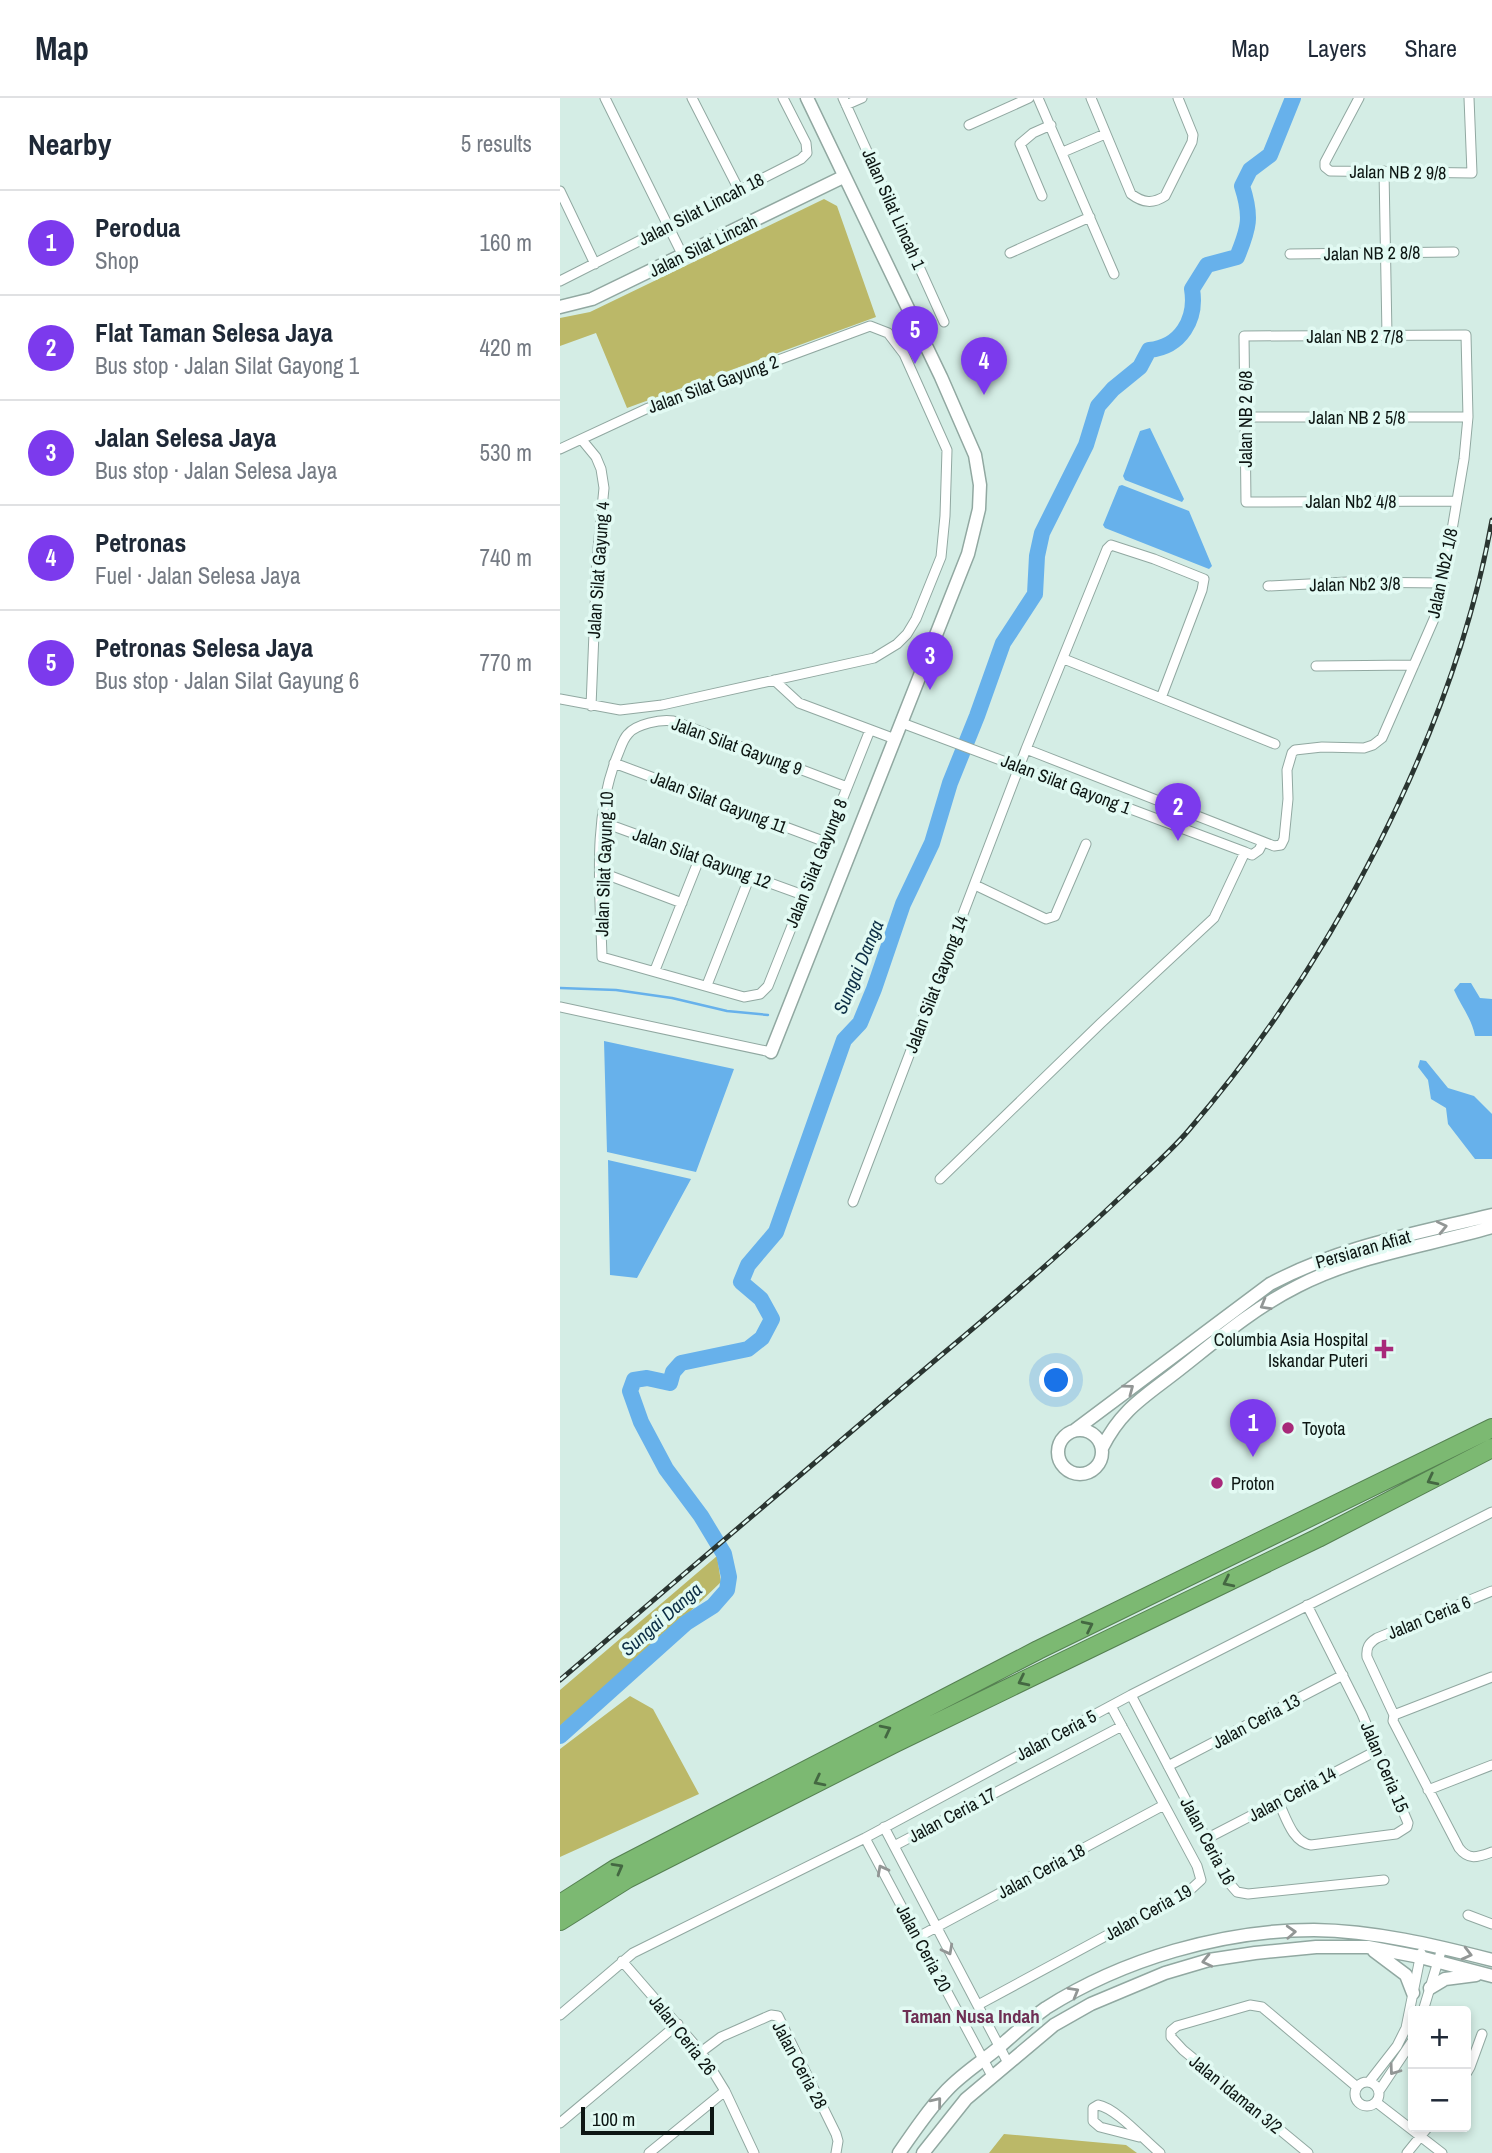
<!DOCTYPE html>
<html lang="en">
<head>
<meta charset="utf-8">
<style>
	body { margin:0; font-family:"Archivo Narrow",sans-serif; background:#f2f2f3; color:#1f2937 }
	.controls { position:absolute; right:21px; bottom:21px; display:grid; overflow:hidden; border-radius:7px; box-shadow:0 4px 10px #0003 }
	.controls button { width:63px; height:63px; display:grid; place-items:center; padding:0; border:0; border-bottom:2px solid #e0e1e3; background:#fff; color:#1f2937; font:35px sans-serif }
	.scale { position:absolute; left:21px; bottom:18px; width:133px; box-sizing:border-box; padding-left:7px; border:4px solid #0d1613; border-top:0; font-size:19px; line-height:24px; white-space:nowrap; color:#0d1613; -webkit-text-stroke:5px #e2faf3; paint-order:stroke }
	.you { position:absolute; left:497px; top:1283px; width:24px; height:24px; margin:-18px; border:5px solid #fff; border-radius:50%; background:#1a73e8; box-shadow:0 0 0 10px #1a73e833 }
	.badge { display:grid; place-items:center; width:46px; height:46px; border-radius:50%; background:#7c3aed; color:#fff; font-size:23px; font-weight:700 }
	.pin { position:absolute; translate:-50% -58px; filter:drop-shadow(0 2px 4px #0008) }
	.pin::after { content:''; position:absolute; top:37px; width:24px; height:21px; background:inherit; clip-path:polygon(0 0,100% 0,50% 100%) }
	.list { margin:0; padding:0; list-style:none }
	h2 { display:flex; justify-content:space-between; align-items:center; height:91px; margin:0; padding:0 28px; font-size:30px }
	h2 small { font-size:23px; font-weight:400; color:#747a83 }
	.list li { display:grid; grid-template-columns:46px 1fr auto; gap:21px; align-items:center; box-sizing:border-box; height:105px; padding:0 28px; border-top:2px solid #e0e1e3 }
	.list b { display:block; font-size:26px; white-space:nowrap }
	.list p { margin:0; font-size:23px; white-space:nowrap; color:#747a83 }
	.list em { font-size:23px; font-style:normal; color:#747a83 }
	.map { position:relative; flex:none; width:932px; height:2055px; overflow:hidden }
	header { display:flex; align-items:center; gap:42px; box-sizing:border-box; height:98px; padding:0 35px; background:#fff; border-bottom:2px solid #e0e1e3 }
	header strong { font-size:33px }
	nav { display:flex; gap:38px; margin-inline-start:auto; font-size:24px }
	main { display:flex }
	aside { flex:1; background:#fff }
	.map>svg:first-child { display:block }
</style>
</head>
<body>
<header>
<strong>Map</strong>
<nav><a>Map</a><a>Layers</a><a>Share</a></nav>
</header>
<main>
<aside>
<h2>Nearby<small>5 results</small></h2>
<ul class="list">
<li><span class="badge">1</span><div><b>Perodua</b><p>Shop</p></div><em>160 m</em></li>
<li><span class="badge">2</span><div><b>Flat Taman Selesa Jaya</b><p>Bus stop · Jalan Silat Gayong 1</p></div><em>420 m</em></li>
<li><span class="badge">3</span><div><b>Jalan Selesa Jaya</b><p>Bus stop · Jalan Selesa Jaya</p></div><em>530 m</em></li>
<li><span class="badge">4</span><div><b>Petronas</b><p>Fuel · Jalan Selesa Jaya</p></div><em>740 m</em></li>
<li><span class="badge">5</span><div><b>Petronas Selesa Jaya</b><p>Bus stop · Jalan Silat Gayung 6</p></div><em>770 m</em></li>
</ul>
</aside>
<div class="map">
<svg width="932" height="2055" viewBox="0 0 932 2055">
	<rect width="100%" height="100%" fill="#d4ede5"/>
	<!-- green -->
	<path fill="#bbb868" d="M264,101L277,108L316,219L67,310L36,235L0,248V220L30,214Z
		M157,1458L161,1484L111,1532L0,1628V1592Z
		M70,1598L93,1611L139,1696L0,1759V1651Z
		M444,2036L566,2047L577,2055H429Z"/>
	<!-- water -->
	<path fill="#67b1eb" d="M590,330L624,401L622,404L565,382L563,378L580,333Z
		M562,387L629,413L652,468L649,471L545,430L543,427L559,388Z
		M900,885H911L920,900L932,901V938H915C912,921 901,908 894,892Z
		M44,943L174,971L136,1074L47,1054Z
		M860,962L866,963L888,990L914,998L932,1016V1061H915L888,1026L886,1010L871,1001L868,982L858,969Z
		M48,1062L131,1081L77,1180L50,1177Z"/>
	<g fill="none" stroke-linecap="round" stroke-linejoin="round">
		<!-- stream -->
		<path stroke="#67b1eb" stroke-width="2.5" d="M0,890L56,892L112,900L167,913L208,917"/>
		<!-- river -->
		<path stroke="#67b1eb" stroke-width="16" d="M0,1638L126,1525L153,1508L167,1492L169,1479L164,1456L141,1418L106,1371L81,1324L70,1293L74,1282L87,1280L110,1285L113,1274L121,1265L188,1251L202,1240L212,1221L201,1201L181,1184L188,1167L216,1134L284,942L300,925L314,891L343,806L372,745L390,685L417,618L443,545L475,496L477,458L482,435L526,347L538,308L553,291L580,269L589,252C621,249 637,221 632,191L647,167L677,159C689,130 692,119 682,88L690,72L710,57L733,0"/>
		<defs>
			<path id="minor" d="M45,0L123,158
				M132,0L179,92
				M283,0L384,224
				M478,0L554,176
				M531,0L571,96C583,105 593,106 605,98L632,44L633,37L618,0
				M799,0L765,64V69L770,73L912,75L909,0
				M286,7L302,0
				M409,27L469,0
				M503,54L545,36
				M824,73L827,237
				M0,93L35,166
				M482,98L460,46L473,35L491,27
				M450,155L530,119
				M730,156L894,154
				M0,183L241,61L247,55L246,45L223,0
				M685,319H908
				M22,342L36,359L41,371L44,390L37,461L31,608
				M0,351L86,311L310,228L328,235L344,256L387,352L385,418L381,459L356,521L347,536L337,546L314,560L102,607L60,612L0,601
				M708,488L787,484L883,485
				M504,561L715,646
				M756,568L854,567
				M214,582L239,605L335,641
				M342,625L685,754L692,757L699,752L703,744
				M466,651L547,451L551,447L594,461L644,481L642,492L601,600
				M54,665L263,743
				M287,689L113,623C101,621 76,626 68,636C63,641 61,649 58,656C32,719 40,792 42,859L184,899L200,896L208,888L310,632
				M42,724L243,797
				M40,774L122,805
				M415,787L486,821L495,818L526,746
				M95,872L140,759
				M147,887L190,778
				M0,909L211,954
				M380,1081L541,925L654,820L685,754
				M293,1104L466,651L714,748L721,747L724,741L728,701L727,672L732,655L735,652L762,649L804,650L813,647L822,640L874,521L883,485L904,361L908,319L906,237L684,238L686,404L897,403
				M932,1493L817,1540C809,1545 806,1549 807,1559L834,1617L833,1623L899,1750C909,1763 918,1759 932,1754
				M571,1597L670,1786L677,1794L688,1796L824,1782
				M834,1617L932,1579
				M608,1668L783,1577
				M868,1692L932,1667
				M718,1703C726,1719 732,1744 751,1747L836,1736L847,1729L848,1725L802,1616L747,1507
				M324,1729L448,1965
				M305,1740L432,1978
				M646,1741L818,1652
				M334,1748L562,1628
				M908,1817L932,1826
				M358,1839L604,1707
				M62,1863L141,1954L165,1993L194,2055
				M418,1907L629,1793L641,1782L637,1768L551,1608
				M863,1913L882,1850
				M0,1917L73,1855L305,1740L571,1597L932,1414
				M141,1954L161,1939L211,1917L218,1918L276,2036L278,2043L276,2055
				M906,1976L910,1969L922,1936
				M795 1996a12 12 0 1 1 24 0a12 12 0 1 1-24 0Z
				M809,1984L837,1948L846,1930L861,1855
				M819,1993L853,1942
				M816,2004L882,2055
				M0,2025L118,1926
				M579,2039L540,2029L533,2023V2010L538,2007C556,2010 584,2042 600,2055
				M89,2055L165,1993
				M748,2055L623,1952L611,1939V1933L617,1928L690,1907L702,1909L797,1989
				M847,2055L868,2029"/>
			<path id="tertiary" d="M0,209L32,201L283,79
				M211,954L408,456L419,411L420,387L415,357L381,279L247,0
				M498 1354a22 22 0 1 1 44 0a22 22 0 1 1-44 0Z
				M515,1332L710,1186C782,1148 854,1136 932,1117
				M542,1350C562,1310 586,1298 620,1271C658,1241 694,1210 738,1188C798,1157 867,1148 932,1129"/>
			<path id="secondary" d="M814,1853L846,1877L853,1895
				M870,1890L885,1881L916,1877
				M339,2055C354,2033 369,2011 387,1992C402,1976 421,1964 437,1951C453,1937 469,1922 486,1910C563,1861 663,1832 754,1832C815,1833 874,1847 932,1862
				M363,2055L406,2001L494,1927L531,1906L605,1875L649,1862L695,1855L756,1849H808L860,1859L932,1878"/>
			<path id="motorway" d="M0,1806L55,1771L478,1552L932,1330
				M0,1823L67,1781L335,1645L758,1440L932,1350"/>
		</defs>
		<!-- minor casing -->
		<use href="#minor" stroke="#91a8a1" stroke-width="11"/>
		<!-- tertiary casing -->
		<use href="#tertiary" stroke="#91a8a1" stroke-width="15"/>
		<!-- secondary casing -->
		<use href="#secondary" stroke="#91a8a1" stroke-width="15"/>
		<!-- motorway casing -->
		<use href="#motorway" stroke="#558051" stroke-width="20"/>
		<!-- minor -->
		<use href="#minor" stroke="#fff" stroke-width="9"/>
		<!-- tertiary -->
		<use href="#tertiary" stroke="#fff" stroke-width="12"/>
		<!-- secondary -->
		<use href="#secondary" stroke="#fff" stroke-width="12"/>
		<!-- motorway -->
		<use href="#motorway" stroke="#7cb972" stroke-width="18"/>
		<defs>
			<path id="rail" d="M0,1582C126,1474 252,1367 379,1259C444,1205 507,1150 568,1092C588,1073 610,1054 628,1033C769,870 894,635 932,422"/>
		</defs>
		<!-- rail casing -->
		<use href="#rail" stroke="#2a3531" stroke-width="5"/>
		<!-- rail -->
		<use href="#rail" stroke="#e2faf3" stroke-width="2.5" stroke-dasharray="8" stroke-linecap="butt"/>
	</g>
	<!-- one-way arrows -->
	<defs><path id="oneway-chevron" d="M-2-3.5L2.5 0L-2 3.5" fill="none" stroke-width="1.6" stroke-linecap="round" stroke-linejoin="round" transform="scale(1.75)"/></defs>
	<g stroke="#929695">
		<use href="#oneway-chevron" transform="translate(882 1129) rotate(-13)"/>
		<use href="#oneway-chevron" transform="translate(705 1207) rotate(150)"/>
		<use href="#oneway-chevron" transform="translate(569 1291) rotate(-37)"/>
		<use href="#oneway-chevron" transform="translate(322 1772) rotate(-118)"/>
		<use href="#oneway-chevron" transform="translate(731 1834) rotate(-3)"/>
		<use href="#oneway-chevron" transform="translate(388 1852) rotate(62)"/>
		<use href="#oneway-chevron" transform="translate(907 1856) rotate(14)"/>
		<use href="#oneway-chevron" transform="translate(647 1863) rotate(167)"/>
		<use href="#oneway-chevron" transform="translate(514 1894) rotate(-30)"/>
		<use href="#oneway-chevron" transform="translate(834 1972) rotate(126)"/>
		<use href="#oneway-chevron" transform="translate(377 2004) rotate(-51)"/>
	</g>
	<g stroke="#446842">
		<use href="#oneway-chevron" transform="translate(872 1382) rotate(153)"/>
		<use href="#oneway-chevron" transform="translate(668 1484) rotate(154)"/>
		<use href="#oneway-chevron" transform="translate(528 1528) rotate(-26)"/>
		<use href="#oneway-chevron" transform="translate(463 1583) rotate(154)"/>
		<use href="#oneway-chevron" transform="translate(326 1632) rotate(-27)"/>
		<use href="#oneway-chevron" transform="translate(259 1683) rotate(153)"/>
		<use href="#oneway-chevron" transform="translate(58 1770) rotate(-29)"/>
	</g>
	<!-- markers -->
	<g fill="#a8297a" stroke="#e2faf3" stroke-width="2.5">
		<path d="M820.5 1240.5h7v7h7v7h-7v7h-7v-7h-7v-7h7z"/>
		<circle cx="728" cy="1330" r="7"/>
		<circle cx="657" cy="1385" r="7"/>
	</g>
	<g text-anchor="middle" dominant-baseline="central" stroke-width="7" stroke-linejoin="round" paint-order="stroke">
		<!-- street labels -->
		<g font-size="18" fill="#0d1613" stroke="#e2faf3">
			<text transform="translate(838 74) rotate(1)">Jalan NB 2 9/8</text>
			<text transform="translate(141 111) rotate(-27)">Jalan Silat Lincah 18</text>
			<text transform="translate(334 111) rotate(66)">Jalan Silat Lincah 1</text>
			<text transform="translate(143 148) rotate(-26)">Jalan Silat Lincah</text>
			<text transform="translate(812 155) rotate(-1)">Jalan NB 2 8/8</text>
			<text x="795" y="238">Jalan NB 2 7/8</text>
			<text transform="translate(153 286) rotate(-20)">Jalan Silat Gayung 2</text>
			<text x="797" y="319">Jalan NB 2 5/8</text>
			<text transform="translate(685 321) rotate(-90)">Jalan NB 2 6/8</text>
			<text x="791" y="403">Jalan Nb2 4/8</text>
			<text transform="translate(38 472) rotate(-86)">Jalan Silat Gayung 4</text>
			<text transform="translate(882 475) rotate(-78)">Jalan Nb2 1/8</text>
			<text transform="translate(795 486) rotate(-1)">Jalan Nb2 3/8</text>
			<text transform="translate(177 648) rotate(20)">Jalan Silat Gayung 9</text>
			<text transform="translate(506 686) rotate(21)">Jalan Silat Gayong 1</text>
			<text transform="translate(159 704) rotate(21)">Jalan Silat Gayung 11</text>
			<text transform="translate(142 760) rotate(20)">Jalan Silat Gayung 12</text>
			<text transform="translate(256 765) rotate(-68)">Jalan Silat Gayung 8</text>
			<text transform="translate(44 766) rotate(-88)">Jalan Silat Gayung 10</text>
			<text transform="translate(376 886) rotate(-69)">Jalan Silat Gayong 14</text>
			<text transform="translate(803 1151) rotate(-16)">Persiaran Afiat</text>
			<text transform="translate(869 1519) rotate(-22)">Jalan Ceria 6</text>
			<text transform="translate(696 1623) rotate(-28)">Jalan Ceria 13</text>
			<text transform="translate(496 1637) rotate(-28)">Jalan Ceria 5</text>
			<text transform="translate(825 1669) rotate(67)">Jalan Ceria 15</text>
			<text transform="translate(732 1696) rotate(-28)">Jalan Ceria 14</text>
			<text transform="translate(392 1717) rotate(-28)">Jalan Ceria 17</text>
			<text transform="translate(648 1743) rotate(62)">Jalan Ceria 16</text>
			<text transform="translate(481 1773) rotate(-28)">Jalan Ceria 18</text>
			<text transform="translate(588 1814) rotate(-29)">Jalan Ceria 19</text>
			<text transform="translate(364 1850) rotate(62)">Jalan Ceria 20</text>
			<text transform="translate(123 1937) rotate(52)">Jalan Ceria 26</text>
			<text transform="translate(240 1967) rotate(62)">Jalan Ceria 28</text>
			<text transform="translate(676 1996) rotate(39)">Jalan Idaman 3/2</text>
		</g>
		<!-- poi labels -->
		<g font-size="18" fill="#0d1613" stroke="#e2faf3" text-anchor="start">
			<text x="808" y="1241" text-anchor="end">Columbia Asia Hospital<tspan x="808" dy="21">Iskandar Puteri</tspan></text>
			<text x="742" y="1330">Toyota</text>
			<text x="671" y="1385">Proton</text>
		</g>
		<!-- water labels -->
		<g font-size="19" font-style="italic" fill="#0d2e45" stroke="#e2faf3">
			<text transform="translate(298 869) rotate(-67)">Sungai Danga</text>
			<text transform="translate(101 1521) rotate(-41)">Sungai Danga</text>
		</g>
		<!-- neighbourhood labels -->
		<g font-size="19" font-weight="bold" fill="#6e2f54" stroke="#e2faf3">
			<text x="411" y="1918">Taman Nusa Indah</text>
		</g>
	</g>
</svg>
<div class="controls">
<button>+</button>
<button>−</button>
</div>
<div class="scale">100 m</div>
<div class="you"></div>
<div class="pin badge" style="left:693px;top:1359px">1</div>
<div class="pin badge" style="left:618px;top:743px">2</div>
<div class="pin badge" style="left:370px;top:592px">3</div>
<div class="pin badge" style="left:424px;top:297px">4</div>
<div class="pin badge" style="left:355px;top:266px">5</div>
</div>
</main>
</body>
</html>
